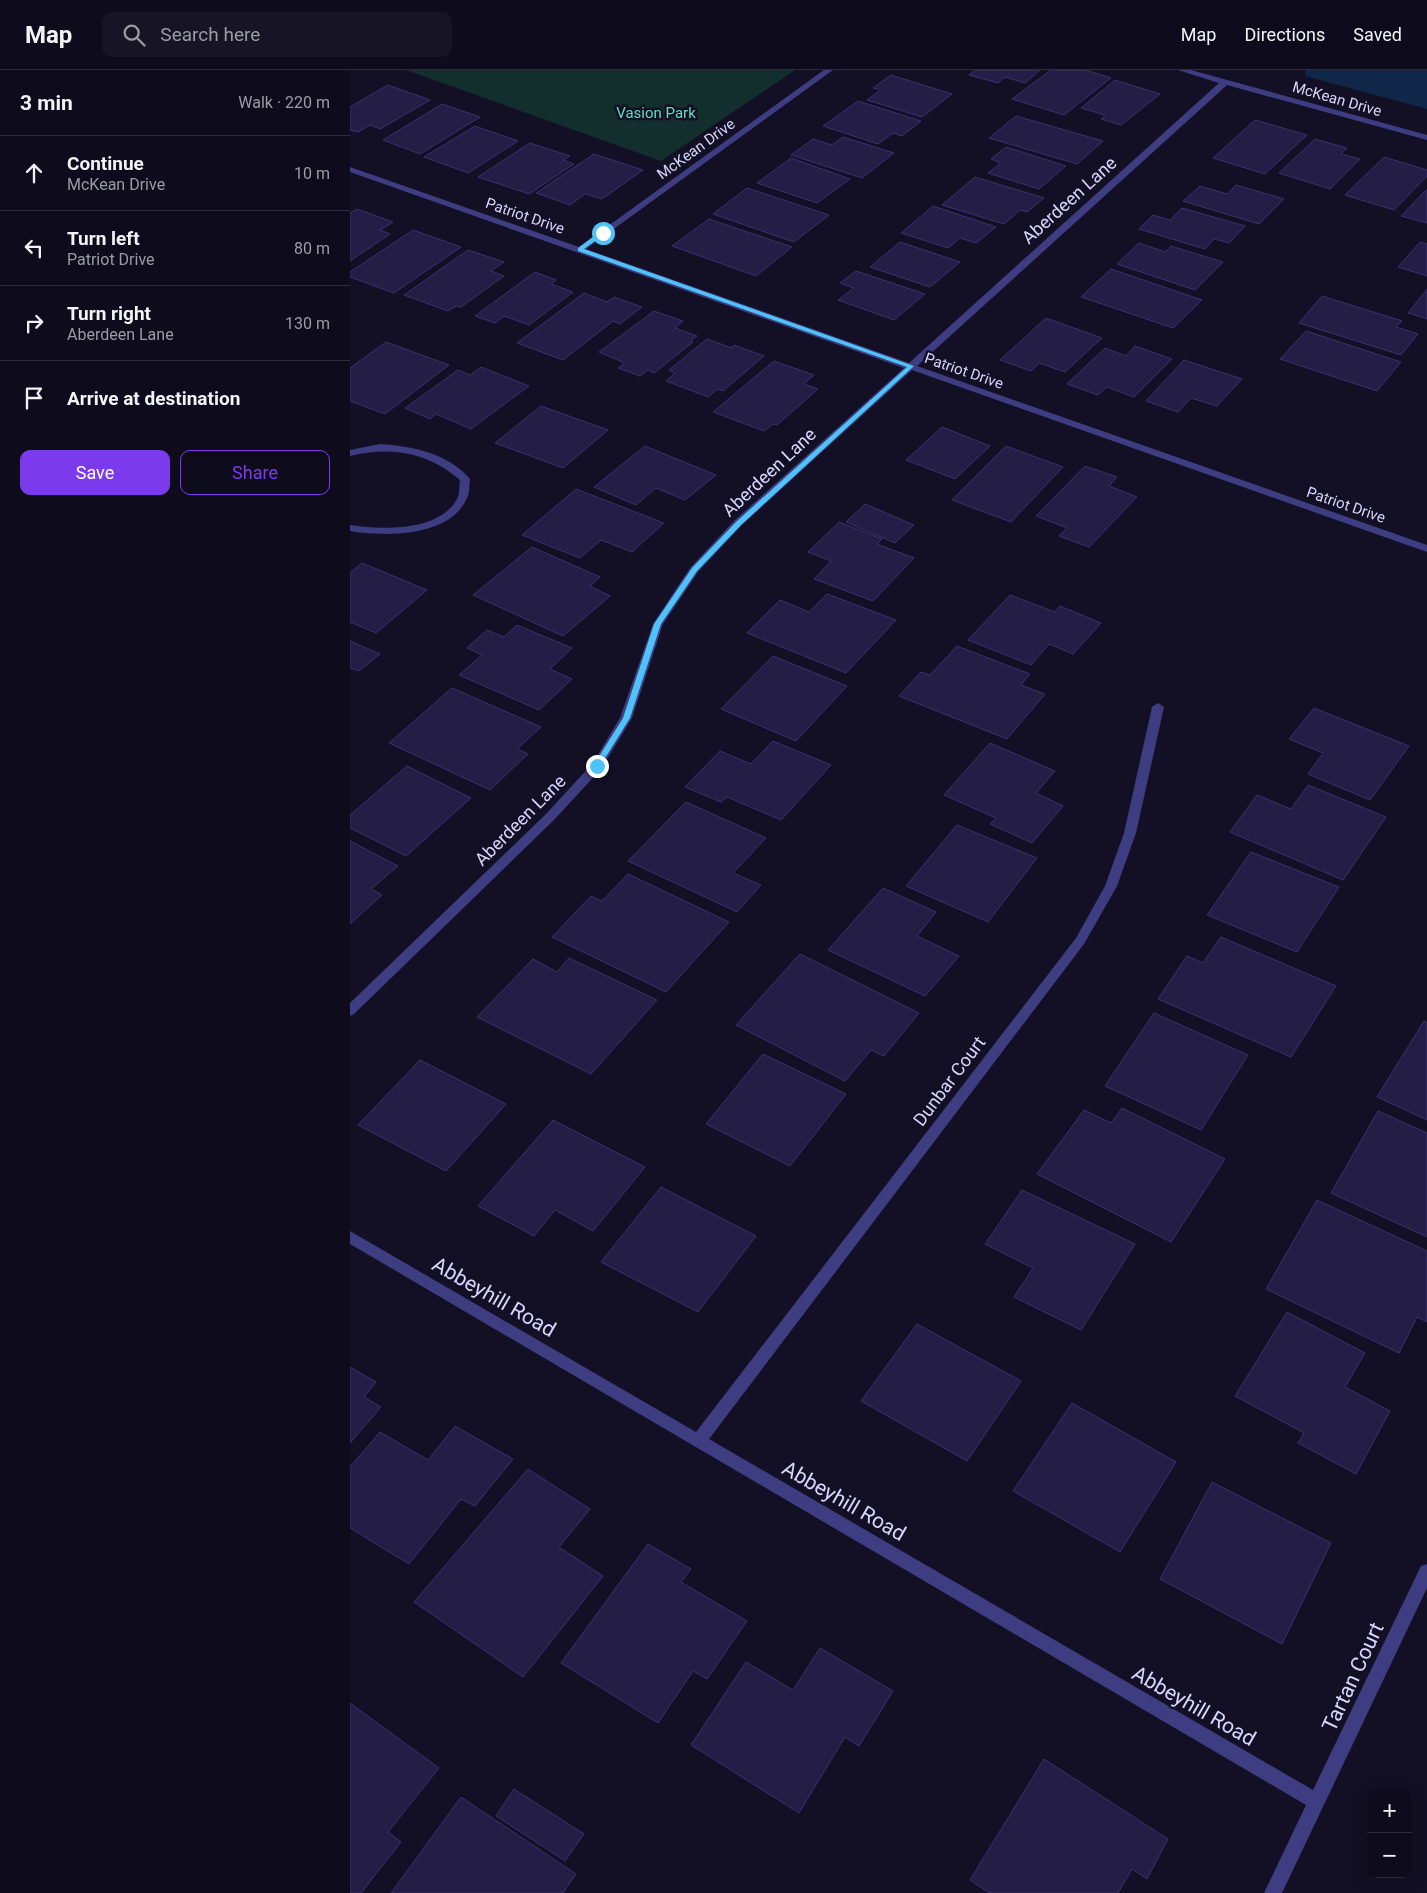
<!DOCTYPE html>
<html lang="en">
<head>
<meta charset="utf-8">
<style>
	body { margin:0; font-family:Roboto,sans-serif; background:#171525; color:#f1f3f6 }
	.controls { position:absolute; right:15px; bottom:15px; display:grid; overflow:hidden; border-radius:10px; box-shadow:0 5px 20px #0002 }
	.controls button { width:45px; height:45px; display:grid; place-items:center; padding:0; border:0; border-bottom:1px solid #2e2c3b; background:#0e0c1c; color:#f1f3f6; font:25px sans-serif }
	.stop { position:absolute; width:15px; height:15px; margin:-11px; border:4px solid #4fc3f7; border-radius:50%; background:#fff }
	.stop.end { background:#4fc3f7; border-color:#fff; box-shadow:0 1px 5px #0008 }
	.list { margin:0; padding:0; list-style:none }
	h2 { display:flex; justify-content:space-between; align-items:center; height:65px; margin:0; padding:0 20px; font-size:21px }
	h2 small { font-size:16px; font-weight:400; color:#9b9ba3 }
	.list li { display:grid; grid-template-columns:32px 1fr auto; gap:15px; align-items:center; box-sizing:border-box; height:75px; padding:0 20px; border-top:1px solid #2e2c3b }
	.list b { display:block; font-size:19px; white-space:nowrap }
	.list p { margin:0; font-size:16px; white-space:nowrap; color:#9b9ba3 }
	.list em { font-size:16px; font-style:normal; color:#9b9ba3 }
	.actions { display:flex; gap:10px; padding:15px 20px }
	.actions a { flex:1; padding:11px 0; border:1px solid #7c3aed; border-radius:10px; text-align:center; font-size:18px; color:#7c3aed }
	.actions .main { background:#7c3aed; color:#fff }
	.icon { flex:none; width:28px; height:28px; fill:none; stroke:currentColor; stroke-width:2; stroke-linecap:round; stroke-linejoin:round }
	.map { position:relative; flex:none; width:1077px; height:1823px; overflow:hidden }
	header { display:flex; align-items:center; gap:30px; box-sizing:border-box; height:70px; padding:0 25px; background:#0e0c1c; border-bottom:1px solid #2e2c3b }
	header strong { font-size:24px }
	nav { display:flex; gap:28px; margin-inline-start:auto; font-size:18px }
	.search { width:350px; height:45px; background:#171525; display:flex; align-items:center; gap:12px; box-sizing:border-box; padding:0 18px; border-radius:10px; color:#9b9ba3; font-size:19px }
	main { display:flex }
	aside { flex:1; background:#0e0c1c }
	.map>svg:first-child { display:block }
</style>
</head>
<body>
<header>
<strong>Map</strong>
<div class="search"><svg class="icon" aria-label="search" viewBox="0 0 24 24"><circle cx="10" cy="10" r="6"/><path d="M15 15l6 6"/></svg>Search here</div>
<nav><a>Map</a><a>Directions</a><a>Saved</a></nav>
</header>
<main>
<aside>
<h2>3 min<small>Walk · 220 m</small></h2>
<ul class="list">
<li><svg class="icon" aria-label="ahead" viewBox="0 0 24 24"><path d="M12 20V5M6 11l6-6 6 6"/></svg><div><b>Continue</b><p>McKean Drive</p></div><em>10 m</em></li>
<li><svg class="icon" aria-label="left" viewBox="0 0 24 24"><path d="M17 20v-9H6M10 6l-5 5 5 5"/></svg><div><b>Turn left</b><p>Patriot Drive</p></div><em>80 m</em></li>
<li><svg class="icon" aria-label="right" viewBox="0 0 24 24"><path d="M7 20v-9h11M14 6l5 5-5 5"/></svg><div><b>Turn right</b><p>Aberdeen Lane</p></div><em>130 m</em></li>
<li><svg class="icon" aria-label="arrive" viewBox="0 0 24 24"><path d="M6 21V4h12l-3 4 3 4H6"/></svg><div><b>Arrive at destination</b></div></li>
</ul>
<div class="actions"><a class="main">Save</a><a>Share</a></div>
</aside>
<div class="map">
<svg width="1077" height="1823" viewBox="0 0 1077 1823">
	<rect width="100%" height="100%" fill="#131025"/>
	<!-- green -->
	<path fill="#132f2d" d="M56,0H445L311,91Z"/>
	<!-- water -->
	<path fill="#102749" d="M956,0H1077V39L955,6Z"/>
	<!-- building -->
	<path fill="#241d45" stroke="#3b3070" d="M625,0H690L675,13L655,7L648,13L619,5Z
		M701,0H736L761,8L714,45L662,29Z
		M541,5L602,24L572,47L517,30L531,20L523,18Z
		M765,10L810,24L771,55L751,49L755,45L731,38Z
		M38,15L80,30L30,59L20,55L8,62L0,60V37Z
		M508,31L571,51L552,66L543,63L528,74L473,56Z
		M92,34L130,47L70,84L33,70Z
		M666,46L753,71L727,94L639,68Z
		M905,50L957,65L915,104L863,88Z
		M125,56L168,71L118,103L74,87Z
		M493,67L544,83L512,108L441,85L463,69L482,75Z
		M965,69L997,78L991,84L1010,89L980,119L929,103Z
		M180,73L220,86L213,90L224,94L179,124L128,107Z
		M656,77L716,96L689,119L638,103L651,93L641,89Z
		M244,84L293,100L252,129L235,124L220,135L186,123Z
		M1034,87L1077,100V106L1044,140L995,125Z
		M441,88L500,109L467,133L407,113Z
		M625,107L694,128L677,142L670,140L654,154L592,135Z
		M886,115L934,129L909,154L833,131L850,116L877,124Z
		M397,118L479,145L444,172L363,144Z
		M1077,119V153L1051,146Z
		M583,136L646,157L626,173L610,168L598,178L551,163Z
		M832,138L895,156L879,173L864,169L855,179L789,159L803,145L820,150Z
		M7,139L43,152L30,160L40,164L0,191V143Z
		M359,149L442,177L406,206L322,176Z
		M63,160L111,177L44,223L0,207V202Z
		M550,172L610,192L580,217L520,197Z
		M1070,172L1077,174V206L1048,197Z
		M789,173L815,182L821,176L873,192L845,220L767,194Z
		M118,180L154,192L141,201L154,206L111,237L106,236L98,241L54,225Z
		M761,199L852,230L823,258L731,227Z
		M506,201L575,224L544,250L488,230L504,218L490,213Z
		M185,202L206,210L201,214L223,222L179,255L154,246L145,253L125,246Z
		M1077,219V249L1058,243Z
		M234,223L257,232L264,227L292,237L270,254L263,251L213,290L167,273Z
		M972,226L1052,251L1046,257L1068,264L1051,285L949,253Z
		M304,241L333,251L325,258L347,266L341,270L343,272L304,303L298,300L290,306L268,298L275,293L249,282Z
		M696,248L752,268L715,302L689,293L681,301L650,290Z
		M956,261L1051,292L1027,321L930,289Z
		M357,269L382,278L384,275L414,286L373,321L368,319L358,327L316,311L325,303L319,300Z
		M36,272L99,295L35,344L0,331V298Z
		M785,276L822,289L784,327L757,317L748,325L717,314L755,278L776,286Z
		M834,290L892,309L867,336L841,328L828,342L796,331Z
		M424,291L464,305L454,314L468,319L427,355L423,354L414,361L363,342Z
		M131,297L179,316L121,359L86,344L80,349L55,338L108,300L120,305Z
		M191,336L258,360L213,398L145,373Z
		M592,357L640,376L605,409L556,390Z
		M295,376L366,405L335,430L306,418L286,435L244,417Z
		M656,376L713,397L661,452L602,430Z
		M735,396L767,407L759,416L787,427L739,477L709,466L717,458L686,446Z
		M226,419L314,453L282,482L251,470L230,488L172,465Z
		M515,434L564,455L545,473L496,452Z
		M489,452L532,469L527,474L564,488L523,531L464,509L481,491L458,482Z
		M182,477L250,507L240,516L260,526L213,566L123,525Z
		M12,493L77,520L26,563L0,552V503Z
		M477,524L546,550L496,603L397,563L430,530L459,542Z
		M660,525L705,542L710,536L751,553L723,584L699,574L681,595L618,570Z
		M167,555L222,578L200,599L222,609L189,640L109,605L132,585L117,578L137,560L154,567Z
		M0,571L30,584L9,601L0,598Z
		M607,576L680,604L671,615L695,624L657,669L549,626L571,602L580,605Z
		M423,586L497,616L446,671L371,639Z
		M102,618L191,657L167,679L178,684L140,720L39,673Z
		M964,638L1059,676L1020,730L958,704L973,683L939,669Z
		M423,671L481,695L431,750L377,727L371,732L335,717L370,681L401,694Z
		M640,673L705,701L686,723L713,736L682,773L640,754L646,748L594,725Z
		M57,696L121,728L56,786L0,758V745Z
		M958,715L1036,747L993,810L880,762L907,725L941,739Z
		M336,732L416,768L383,803L411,815L387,842L278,791Z
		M607,755L687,788L638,852L556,816Z
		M0,771L48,796L21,819L32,825L0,854Z
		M901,782L989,817L947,882L857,845Z
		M278,804L379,852L316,922L202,867L241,826L252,831Z
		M533,818L586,842L567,866L609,886L575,926L478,880Z
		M871,867L986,916L941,987L808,929L837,886L853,893Z
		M450,884L569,943L534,986L521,980L495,1011L386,955Z
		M219,888L307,930L241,1004L127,947L183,889L207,902Z
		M804,943L898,985L851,1060L755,1016Z
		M1074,951L1077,953V1050L1027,1027Z
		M413,984L496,1024L440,1096L356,1054Z
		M70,990L156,1034L96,1101L8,1055Z
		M772,1038L875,1089L821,1172L687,1104L734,1040L761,1053Z
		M1028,1041L1077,1063V1167L981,1123Z
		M203,1050L295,1097L243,1161L205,1140L184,1166L128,1136Z
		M311,1117L406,1166L348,1242L251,1192Z
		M672,1120L785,1174L731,1260L664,1227L683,1198L635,1174Z
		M967,1130L1077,1181V1252L1067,1247L1049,1283L916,1219Z
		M937,1242L1015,1283L995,1317L1040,1341L1006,1404L948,1373L954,1363L885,1326Z
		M567,1254L671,1311L617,1391L511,1331Z
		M0,1297L26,1312L14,1327L31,1337L0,1373Z
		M722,1333L826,1392L770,1482L663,1421Z
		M105,1356L163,1389L125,1436L111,1429L59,1494L0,1458V1397L30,1362L78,1390Z
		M178,1399L240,1439L209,1477L253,1506L173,1607L64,1532Z
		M862,1412L981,1473L932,1574L810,1509Z
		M298,1474L341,1499L331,1512L397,1551L357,1609L343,1601L308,1653L211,1593Z
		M470,1578L543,1621L509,1676L495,1667L449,1743L341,1675L396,1592L443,1620Z
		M0,1633L89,1698L38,1762L51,1772L11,1823H0Z
		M694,1689L818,1769L797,1809L782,1799L768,1823H639L620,1810Z
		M164,1719L234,1764L215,1791L146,1746Z
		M111,1727L226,1804L213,1823H41Z"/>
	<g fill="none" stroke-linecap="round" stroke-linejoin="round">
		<!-- street -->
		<path fill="#3e3d82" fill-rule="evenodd" d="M474,0H483L236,179L559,293L869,13L828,0H841L1077,65V70L877,15L567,296L1077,475V482L562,300L392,455L348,502L313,554L282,648L251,699L204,750L4,944L0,946V933L196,744L243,693L270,648L303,554L340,498L384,451L554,298L0,102V97L229,177Z
			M30,374C61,376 98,383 120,409C119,415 120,423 117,428C101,467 34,467 0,461V455C31,460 89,462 107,429C110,424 109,416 110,410C78,382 40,376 0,386V380Z
			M808,633L814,637L786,763L767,816L734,874L359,1369L963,1720L1071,1496L1077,1494V1518L932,1823H914L956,1735L0,1174V1161L346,1362L726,868L755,816L774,763L802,637Z"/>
	</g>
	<!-- route -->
	<path fill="#4fc3f7" d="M251,161L256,163L234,179L564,296L391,455L347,501L311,554L280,648L249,698L247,699L243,696L273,648L304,554L342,498L386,452L557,297L228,181V178Z"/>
	<g text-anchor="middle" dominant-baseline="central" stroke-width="5" stroke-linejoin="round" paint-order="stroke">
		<!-- far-street labels -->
		<g font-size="15" fill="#d9d6fd" stroke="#131025">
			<text transform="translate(987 29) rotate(16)">McKean Drive</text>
			<text transform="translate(346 79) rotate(-36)">McKean Drive</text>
			<text transform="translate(175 146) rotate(19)">Patriot Drive</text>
			<text transform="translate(614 301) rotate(19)">Patriot Drive</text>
			<text transform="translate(996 435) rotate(19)">Patriot Drive</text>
		</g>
		<!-- far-park labels -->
		<g font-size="15" fill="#64dbba" stroke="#131025">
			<text x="306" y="43">Vasion Park</text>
		</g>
		<!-- street labels -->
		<g font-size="18" fill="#d9d6fd" stroke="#131025">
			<text transform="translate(719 130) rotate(-42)">Aberdeen Lane</text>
			<text transform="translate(419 402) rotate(-43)">Aberdeen Lane</text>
			<text transform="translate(170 750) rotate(-45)">Aberdeen Lane</text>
			<text transform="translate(599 1011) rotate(-53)">Dunbar Court</text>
		</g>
		<!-- near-street labels -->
		<g font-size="21" fill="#d9d6fd" stroke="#131025">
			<text transform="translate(144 1227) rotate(30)">Abbeyhill Road</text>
			<text transform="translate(494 1431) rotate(30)">Abbeyhill Road</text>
			<text transform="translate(1003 1607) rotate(-65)">Tartan Court</text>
			<text transform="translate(844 1636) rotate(30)">Abbeyhill Road</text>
		</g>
	</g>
</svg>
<div class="controls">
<button>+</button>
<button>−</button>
</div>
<div class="stop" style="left:253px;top:163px"></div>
<div class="stop end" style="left:247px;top:696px"></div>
</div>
</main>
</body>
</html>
